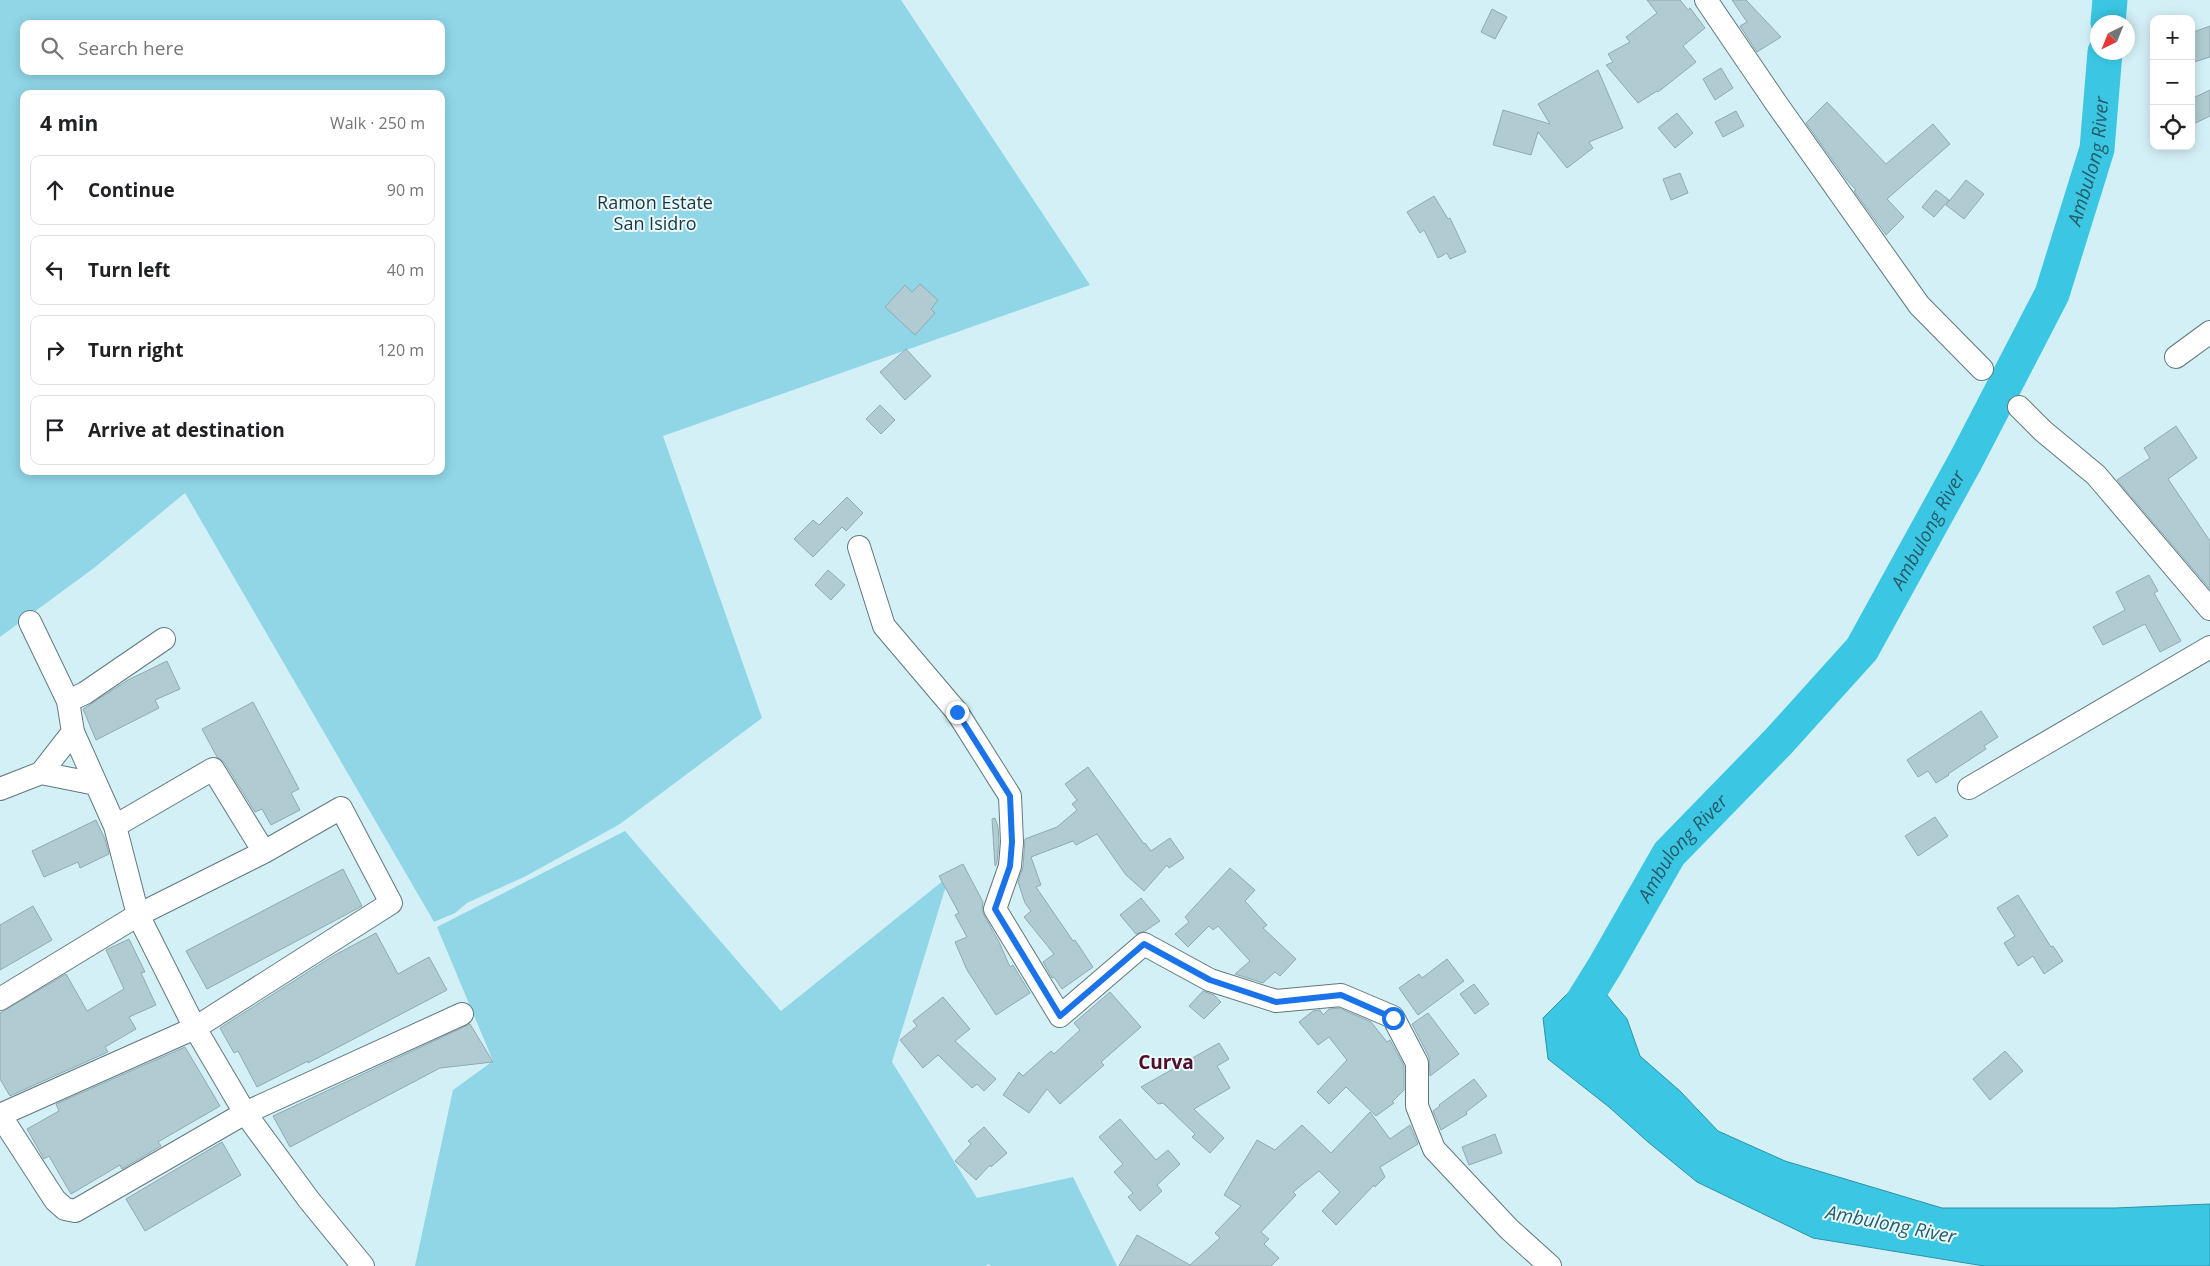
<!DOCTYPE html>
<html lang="en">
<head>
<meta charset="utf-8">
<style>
	body { margin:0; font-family:"Open Sans",sans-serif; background:#f6f6f6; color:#202124 }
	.controls { position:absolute; right:15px; top:15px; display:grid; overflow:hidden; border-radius:10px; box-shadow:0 2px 12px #0003 }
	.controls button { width:45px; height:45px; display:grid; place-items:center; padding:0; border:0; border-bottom:1px solid #e0e0e0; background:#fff; color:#202124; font:25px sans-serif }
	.compass { position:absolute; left:2090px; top:15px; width:45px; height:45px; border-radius:50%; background:#fff; box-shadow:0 2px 12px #0003; rotate:223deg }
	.stop { position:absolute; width:15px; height:15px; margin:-11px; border:4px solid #1a73e8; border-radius:50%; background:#fff }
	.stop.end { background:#1a73e8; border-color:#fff; box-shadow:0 1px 5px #0008 }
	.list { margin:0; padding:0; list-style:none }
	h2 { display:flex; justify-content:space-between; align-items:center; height:65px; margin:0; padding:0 20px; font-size:21px }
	h2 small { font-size:16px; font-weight:400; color:#757577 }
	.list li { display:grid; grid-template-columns:32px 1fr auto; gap:15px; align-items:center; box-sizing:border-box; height:70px; margin:0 10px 10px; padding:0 10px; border:1px solid #e0e0e0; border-radius:10px }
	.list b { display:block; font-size:19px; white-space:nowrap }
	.list em { font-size:16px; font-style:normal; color:#757577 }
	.icon { flex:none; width:28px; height:28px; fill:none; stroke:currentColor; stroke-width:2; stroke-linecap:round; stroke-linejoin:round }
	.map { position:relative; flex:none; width:2210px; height:1266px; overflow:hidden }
	.search { position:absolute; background:#fff; box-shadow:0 2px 12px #0003; left:20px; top:20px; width:425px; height:55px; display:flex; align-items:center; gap:12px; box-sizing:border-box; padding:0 18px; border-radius:10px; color:#757577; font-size:19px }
	.panel { position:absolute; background:#fff; box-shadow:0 2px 12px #0003; left:20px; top:90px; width:425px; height:385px; border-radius:10px }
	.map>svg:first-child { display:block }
</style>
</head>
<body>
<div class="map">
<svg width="2210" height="1266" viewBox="0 0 2210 1266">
	<rect width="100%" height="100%" fill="#d4f0f7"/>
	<!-- green -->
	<path fill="#90d6e7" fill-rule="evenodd" d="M0,0H901L1090,285L663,436L762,718L620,824L526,876L467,903L455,913L434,922L437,927L625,831L781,1011L949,876L892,1062L977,1198L1073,1177L1117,1266H991L988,1264L986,1266H415L453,1090L493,1061L437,927L185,493L94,568L0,637ZM24,24H441V71H24ZM24,94H441V471H24Z"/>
	<!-- water -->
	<path fill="#3bc7e3" stroke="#2d92a7" d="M1605,966L1606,994L1627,1019L1640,1056L1680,1091L1718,1131L1785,1161L1942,1208H2115L2210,1204V1266H1984L1813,1238L1697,1182L1648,1142L1609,1107L1548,1059L1543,1018L1594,967Z"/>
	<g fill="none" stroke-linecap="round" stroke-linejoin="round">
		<!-- river -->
		<g stroke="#3bc7e3" stroke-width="35">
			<path d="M2108,22L2110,0"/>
			<path id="s1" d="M1580,1006L1605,966L1669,854L1778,742L1862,649L1966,460L2052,294L2097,149L2105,52"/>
		</g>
	</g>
	<!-- building -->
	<path fill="#b0cbd1" stroke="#90aab1" d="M1647,0H1680L1688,10L1690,8L1705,28L1683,46L1696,62L1658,92L1657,91L1638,103L1606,65L1613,62L1608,54L1630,42L1626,37L1657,13Z
		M1732,0H1746L1781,37L1757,52L1740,26L1747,22Z
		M1492,9L1507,17L1495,39L1481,32Z
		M2210,26V57L2191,63V33Z
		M1721,68L1733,88L1715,100L1703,79Z
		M1598,70L1623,128L1589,142L1593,148L1567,168L1538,132L1531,155L1493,145L1503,110L1550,124L1538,104Z
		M2210,90V116L2191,125V99Z
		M1827,102L1886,164L1933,124L1950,144L1887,199L1904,217L1886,235L1854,191L1856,190L1846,179L1806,123Z
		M1736,111L1744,126L1723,137L1715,122Z
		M1677,113L1693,133L1675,148L1658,128Z
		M1680,173L1688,193L1671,200L1663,179Z
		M1966,180L1984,194L1964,219L1946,205Z
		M1936,190L1949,200L1934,217L1922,207Z
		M1434,196L1448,219L1450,218L1466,252L1450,259L1447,253L1438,258L1424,230L1420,233L1407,212Z
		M920,284L938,300L931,309L935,313L915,335L885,307L905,285L912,292Z
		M906,349L931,376L905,400L880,372Z
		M880,405L895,420L881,434L866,419Z
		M2176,426L2197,458L2168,479L2210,541V589L2117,480L2150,458L2144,448Z
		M847,497L863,513L846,531L842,527L813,557L794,539L813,520L819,525Z
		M828,570L845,585L831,600L815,585Z
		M2149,575L2158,591L2154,593L2181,641L2160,652L2145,624L2103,645L2093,627L2125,610L2116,592Z
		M167,661L180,689L155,700L159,708L96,740L83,709L128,680Z
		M253,702L299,789L291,793L300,810L271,825L262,809L255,812L224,762L217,757L202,729Z
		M1981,711L1998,737L1984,746L1986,749L1948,774L1949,775L1936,783L1928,771L1918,777L1907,760Z
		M1088,767L1144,844L1145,843L1151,851L1170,838L1184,858L1169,868L1167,865L1144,891L1126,875L1097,834L1076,845L1073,841L1031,857L1041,885L1036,887L1073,941L1075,940L1093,967L1062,989L1054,977L1052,978L1043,962L1054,954L1024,917L1031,911L1025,903L1018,882L1023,867L1025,839L1057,827L1077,810L1072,804L1077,800L1065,784Z
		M1935,817L1948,836L1918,856L1905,836Z
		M995,818L998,827L999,842L997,863L995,866L992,819Z
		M96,820L105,839L109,854L80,868L78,862L44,877L32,851Z
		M963,864L983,902L982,910L984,915L999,942L1010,967L1013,965L1030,993L996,1015L967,970L955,942L967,937L955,915L959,913L939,876Z
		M1230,868L1255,890L1245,901L1267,925L1263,928L1296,959L1280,976L1275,972L1263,983L1235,974L1250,961L1218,926L1213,930L1209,926L1188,947L1175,934L1189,922L1185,917Z
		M343,869L362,906L207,989L186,951Z
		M2018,895L2051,947L2053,946L2063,961L2044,974L2033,956L2018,966L2004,943L2015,936L1997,908Z
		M1141,898L1160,921L1145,931L1136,934L1120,915Z
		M33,906L52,940L0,970V925Z
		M376,933L398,974L429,957L447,990L308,1063V1061L257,1087L238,1051L234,1053L220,1028L333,956Z
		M129,939L145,972L141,973L156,1005L129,1017L136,1029L105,1047L108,1052L10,1096L0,1079V1013L66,974L87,1011L124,989L106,950Z
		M1447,959L1464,981L1418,1015L1399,988L1419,974L1422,978Z
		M1474,984L1489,1004L1475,1014L1460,994Z
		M1203,991L1214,995L1221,1002L1204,1019L1189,1006Z
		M1110,992L1141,1027L1101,1062L1104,1065L1060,1104L1047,1089L1029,1113L1003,1095L1019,1072L1023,1076L1051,1051L1054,1054L1080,1030L1074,1023Z
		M943,997L970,1029L955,1041L996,1079L984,1091L977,1084L972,1088L938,1055L923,1068L900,1040L917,1026L913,1021Z
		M1339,1008L1371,1022L1387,1042L1390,1040L1404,1066V1090L1392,1102L1394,1103L1376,1116L1346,1087L1329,1104L1317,1092L1347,1060L1329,1037L1318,1045L1299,1022L1313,1011L1320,1010L1323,1015L1329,1009Z
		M1428,1013L1459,1054L1430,1076L1429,1057L1412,1024Z
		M470,1024L493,1062L440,1068L290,1147L273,1116Z
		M1219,1043L1229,1059L1217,1066L1230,1088L1194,1109L1224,1138L1210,1153L1192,1137L1195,1134L1163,1103L1158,1104L1141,1087Z
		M185,1047L220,1106L158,1142L161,1146L122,1169L120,1165L71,1194L49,1156L44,1159L27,1129L59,1111L56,1104Z
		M2005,1051L2023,1071L1990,1100L1973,1079Z
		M1474,1079L1487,1096L1466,1112L1467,1114L1441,1130L1433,1111L1440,1106L1439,1105Z
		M1370,1112L1390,1139L1410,1125L1418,1144L1380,1167L1385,1177L1375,1187L1374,1185L1336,1225L1322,1211L1340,1192L1319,1171L1293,1192L1296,1195L1261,1232L1269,1239L1264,1244L1279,1258L1271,1266H1119L1137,1235L1190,1265L1220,1238L1215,1233L1241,1206L1224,1195L1257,1140L1275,1150L1302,1125L1331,1153Z
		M1120,1119L1156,1160L1168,1150L1180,1164L1157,1185L1162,1191L1140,1211L1128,1197L1133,1193L1114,1172L1123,1164L1099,1137Z
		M984,1127L1007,1153L991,1167L990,1165L976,1180L955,1161L971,1144L968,1141Z
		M1495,1134L1502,1153L1469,1165L1462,1147Z
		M222,1142L241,1175L145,1231L126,1199Z"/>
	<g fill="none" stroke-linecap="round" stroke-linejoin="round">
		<defs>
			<path id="minor" d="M1706,0L1776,103L1919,305L1982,369
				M2176,357L2210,332
				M2019,407L2043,431L2096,475L2210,609
				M859,547L884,626L957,712L1010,796L1012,842L1010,866L995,909L1060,1016L1144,944L1210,980L1276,1001L1341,995L1393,1017L1417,1063V1106L1434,1149L1509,1229L1550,1266
				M30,622L68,701
				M73,732L115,826L138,915L195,1028L245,1113L309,1200L363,1266
				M41,773L96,784
				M1969,788L2210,647
				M0,789L41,773L73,732L68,701L85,693L164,639
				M115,826L213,769L264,852
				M0,999L138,915L264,852L341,808L391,903L195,1028L0,1115L55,1200L65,1209L75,1211L245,1113L462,1014"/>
		</defs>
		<!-- minor casing -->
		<use href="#minor" stroke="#60797f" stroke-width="24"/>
		<!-- minor -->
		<use href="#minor" stroke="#fff" stroke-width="22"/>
	</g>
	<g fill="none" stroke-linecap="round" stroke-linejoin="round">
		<!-- route -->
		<path stroke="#1a73e8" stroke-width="6" d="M957,712L1010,796L1012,842L1010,866L995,909L1060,1016L1144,944L1210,980L1276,1002L1341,995L1393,1018"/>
	</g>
	<g text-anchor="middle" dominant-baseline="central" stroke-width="4" stroke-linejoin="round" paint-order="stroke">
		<!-- park labels -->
		<g font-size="18" fill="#1d3439" stroke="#eafbff">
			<text x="655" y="202">Ramon Estate<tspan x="655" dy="21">San Isidro</tspan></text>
		</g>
		<!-- water labels -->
		<g font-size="19" font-style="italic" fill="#265c69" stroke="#eafbff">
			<text stroke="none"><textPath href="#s1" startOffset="999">Ambulong River</textPath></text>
			<text stroke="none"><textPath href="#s1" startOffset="594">Ambulong River</textPath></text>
			<text stroke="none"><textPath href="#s1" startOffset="189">Ambulong River</textPath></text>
			<text transform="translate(1891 1224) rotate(11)">Ambulong River</text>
		</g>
		<!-- neighbourhood labels -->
		<g font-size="19" font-weight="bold" fill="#510d26" stroke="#eafbff">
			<text x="1166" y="1062">Curva</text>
		</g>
	</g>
</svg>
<div class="controls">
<button>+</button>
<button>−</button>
<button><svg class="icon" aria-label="locate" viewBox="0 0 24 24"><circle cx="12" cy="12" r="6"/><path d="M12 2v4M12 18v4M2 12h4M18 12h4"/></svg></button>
</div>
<svg class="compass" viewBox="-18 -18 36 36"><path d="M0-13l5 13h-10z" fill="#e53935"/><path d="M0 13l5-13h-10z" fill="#757577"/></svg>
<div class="stop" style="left:1393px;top:1018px"></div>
<div class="stop end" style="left:957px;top:712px"></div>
<div class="search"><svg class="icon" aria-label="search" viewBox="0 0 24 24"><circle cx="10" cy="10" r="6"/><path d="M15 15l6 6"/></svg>Search here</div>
<section class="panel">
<h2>4 min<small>Walk · 250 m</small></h2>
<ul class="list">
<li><svg class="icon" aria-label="ahead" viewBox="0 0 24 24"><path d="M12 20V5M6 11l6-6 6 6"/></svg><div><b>Continue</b></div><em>90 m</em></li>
<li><svg class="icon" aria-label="left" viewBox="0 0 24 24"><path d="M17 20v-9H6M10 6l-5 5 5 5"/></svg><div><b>Turn left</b></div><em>40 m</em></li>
<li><svg class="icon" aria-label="right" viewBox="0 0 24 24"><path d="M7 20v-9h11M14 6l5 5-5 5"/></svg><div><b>Turn right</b></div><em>120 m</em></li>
<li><svg class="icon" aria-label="arrive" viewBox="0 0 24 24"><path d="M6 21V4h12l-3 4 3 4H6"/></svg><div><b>Arrive at destination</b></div></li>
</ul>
</section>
</div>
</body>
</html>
